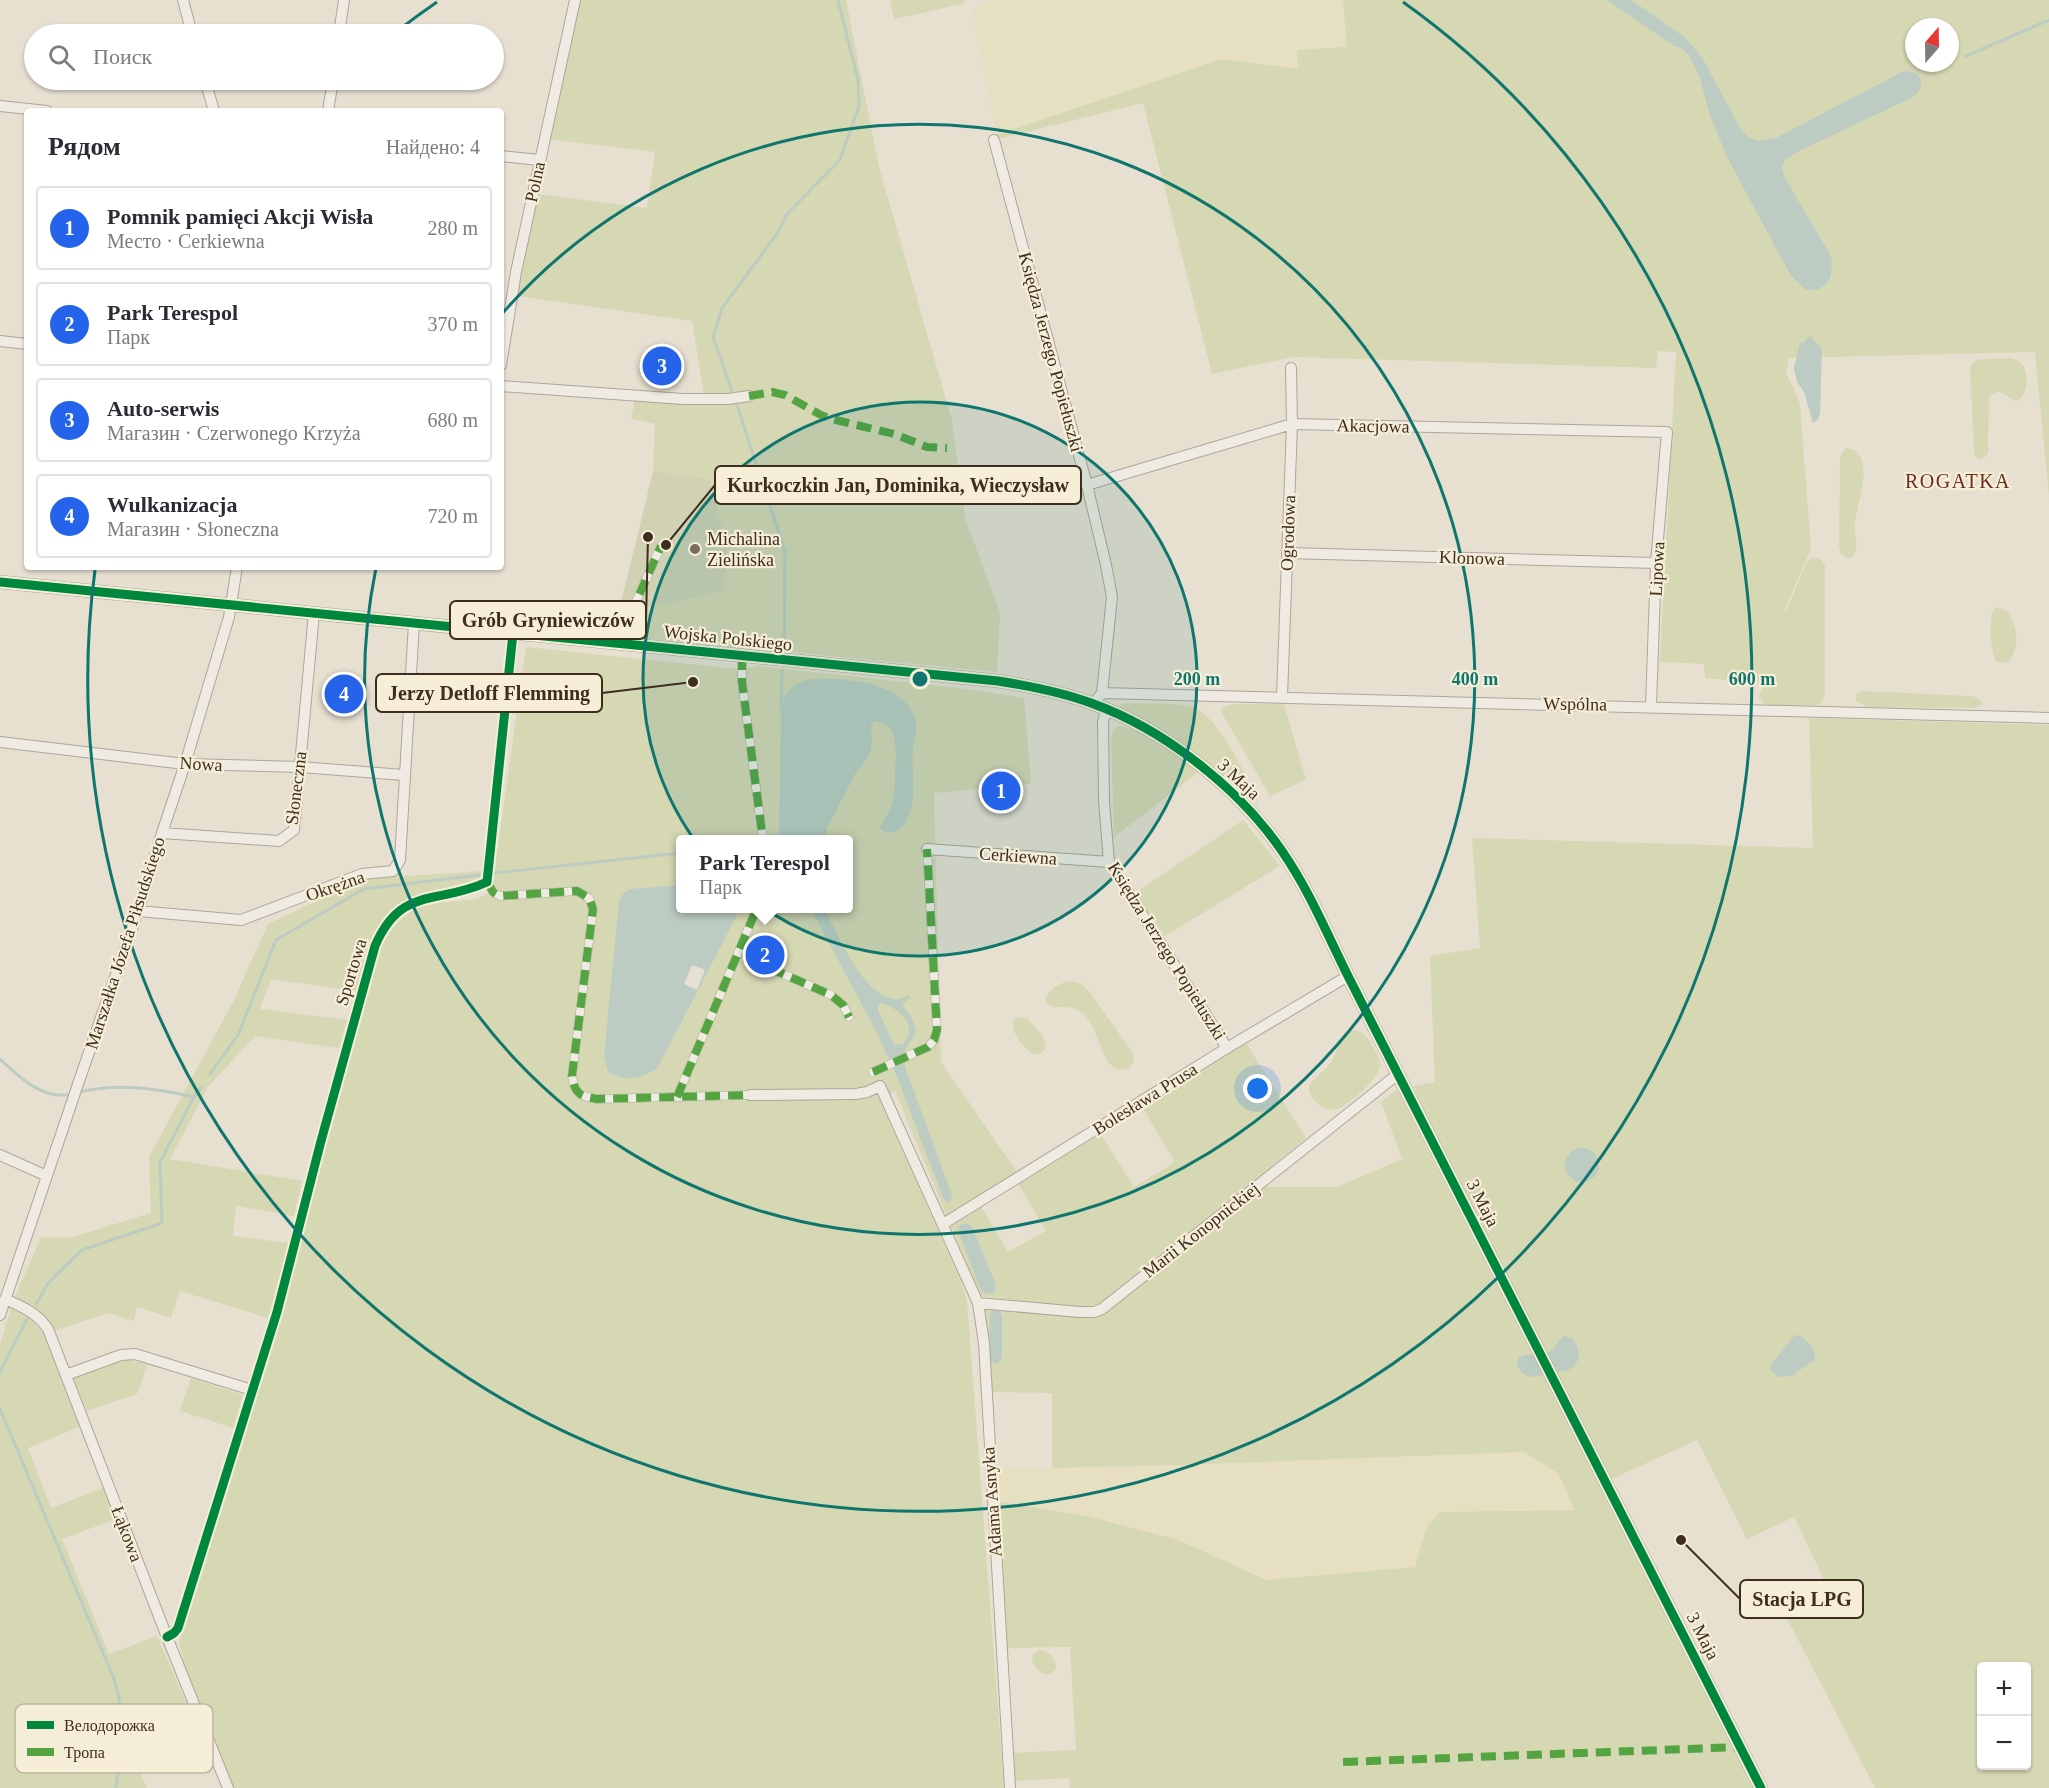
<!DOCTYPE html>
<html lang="ru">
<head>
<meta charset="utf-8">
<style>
	body { margin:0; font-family:Georgia,serif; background:#f2f2f3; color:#2b2b33 }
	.controls { position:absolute; right:18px; bottom:18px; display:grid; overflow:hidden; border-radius:6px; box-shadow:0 2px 4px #0004 }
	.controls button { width:54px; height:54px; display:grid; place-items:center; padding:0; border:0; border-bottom:2px solid #e1e1e2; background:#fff; color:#2b2b33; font:30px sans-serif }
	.compass { position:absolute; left:1905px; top:18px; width:54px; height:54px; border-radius:50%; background:#fff; box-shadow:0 2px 4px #0004; rotate:20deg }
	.you { position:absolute; left:1258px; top:1089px; width:21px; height:21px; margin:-15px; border:4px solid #fff; border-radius:50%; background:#1a73e8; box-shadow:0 0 0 9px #1a73e833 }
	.badge { display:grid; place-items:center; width:39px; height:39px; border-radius:50%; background:#2563eb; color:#fff; font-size:20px; font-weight:700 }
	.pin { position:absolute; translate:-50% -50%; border:3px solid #fff; box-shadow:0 2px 6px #0006 }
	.popup { position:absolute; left:676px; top:835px; width:177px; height:78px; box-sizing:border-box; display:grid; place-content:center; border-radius:6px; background:#fff; filter:drop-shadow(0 2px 4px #0005); font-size:20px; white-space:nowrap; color:#7c7c81 }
	.popup b { font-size:22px; color:#2b2b33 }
	.popup::after { content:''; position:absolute; left:50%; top:100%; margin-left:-12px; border:12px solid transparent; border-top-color:#fff }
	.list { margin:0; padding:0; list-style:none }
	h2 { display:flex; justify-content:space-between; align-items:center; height:78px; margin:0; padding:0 24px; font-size:26px }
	h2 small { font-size:20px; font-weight:400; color:#7c7c81 }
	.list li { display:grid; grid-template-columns:39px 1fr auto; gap:18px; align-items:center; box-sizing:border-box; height:84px; margin:0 12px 12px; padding:0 12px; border:2px solid #e1e1e2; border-radius:6px }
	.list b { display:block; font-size:22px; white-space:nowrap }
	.list p { margin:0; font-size:20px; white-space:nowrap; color:#7c7c81 }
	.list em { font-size:20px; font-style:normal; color:#7c7c81 }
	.icon { flex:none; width:33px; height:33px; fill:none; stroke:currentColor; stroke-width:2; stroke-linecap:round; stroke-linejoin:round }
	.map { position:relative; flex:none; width:2049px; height:1788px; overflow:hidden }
	.search { position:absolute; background:#fff; box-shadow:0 2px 4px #0004; left:24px; top:24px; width:480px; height:66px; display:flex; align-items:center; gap:15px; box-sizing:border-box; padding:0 21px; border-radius:33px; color:#7c7c81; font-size:22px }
	.panel { position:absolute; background:#fff; box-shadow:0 2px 4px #0004; left:24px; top:108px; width:480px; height:462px; border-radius:6px }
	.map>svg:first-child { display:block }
</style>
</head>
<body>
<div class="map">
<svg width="2049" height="1788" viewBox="0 0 2049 1788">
	<rect width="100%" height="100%" fill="#e7e0d1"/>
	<!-- farmland -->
	<path fill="#e6dfc2" d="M990,0H1343L1347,48L1297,50L1299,69L1221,59L997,135L972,10Z
		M1524,1452L1558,1473L1576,1511L1440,1512L1426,1529L1415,1567L1267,1580L1178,1540L1087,1516L995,1501L993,1469L1179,1465Z"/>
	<!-- green -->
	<path fill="#d6d7b3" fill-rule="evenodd" d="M577,0H846L879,167L952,420L965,518L1000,613L997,672L643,638L633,632L636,610L723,592L709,480L653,471L655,424L631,419L635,399L705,402L692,321L517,296L537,194L647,208L655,152L549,139Z
		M890,0H965L963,4L894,19Z
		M1343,0H2049V497L2035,352L1789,358L1786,372L1800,404L1811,549L1785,609V613L1807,562L1811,558C1818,557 1823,560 1825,566V692L1822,702L1817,705H1768L1763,703L1759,696L1764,684L1705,678L1704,664L1660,662L1676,352L1658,351L1656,368L1293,357L1212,374L1143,103L994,140L997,135L1221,59L1298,69L1297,50L1347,47ZM1914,27H1950V63H1914Z
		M2004,358C2010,358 2018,359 2022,364C2029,373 2029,398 2015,401L1998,391L1989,396L1988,453L1985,457L1979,460L1974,454L1970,368L1976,360Z
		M1846,448C1878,451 1857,503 1855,522C1853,535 1861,547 1852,558H1848L1841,554L1839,547L1840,461L1841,454Z
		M1995,607L2006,610C2018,623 2021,649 2007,663L1997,662C1990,653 1988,616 1995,607Z
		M526,647L737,669L758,666L959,688L1024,698L1031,784L934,793L941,1062L1017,1172L976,1198L1008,1252L1046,1231L1018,1184L1100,1133L1134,1187L1175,1162L1142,1107L1246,1043L1306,1138L1163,1253L1165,1263L1261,1187H1337L1402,1159L1381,1102L1397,1089L1753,1788H1070L1069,1778L1014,1781L1011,1753L1076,1750L1070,1647L1005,1648L995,1501L1087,1516L1178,1540L1267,1580L1415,1567L1426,1529L1440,1512L1575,1510L1558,1473L1524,1452L1179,1465L1052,1468V1393L990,1392L984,1311L988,1307L1088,1318C1104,1317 1113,1308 1124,1297L1118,1290L1099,1304L1077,1309L980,1296L895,1091L880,1101L960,1279L967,1301L1004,1788H234L184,1664L179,1642L181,1632L277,1325L381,948C401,910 416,905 457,901C472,900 481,900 492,889ZM681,840H849V908H681Z
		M1861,691L1971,696L1978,698L1983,704L1975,708L1867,707L1856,701V695Z
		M1125,703C1145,704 1175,702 1194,708C1219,716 1245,775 1257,798V803H1252C1210,759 1174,737 1121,709L1119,705Z
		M1233,704H1284L1306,780L1270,796L1223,715L1221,711L1223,707Z
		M1809,718L2049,725V1788H1875L1778,1601L1826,1584L1794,1517L1747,1539L1697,1440L1612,1479L1418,1099L1414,1086L1435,1082L1430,956L1480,948L1472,838L1813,848ZM1982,1666H2026V1766H1982Z
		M1118,726C1138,726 1182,760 1199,772L1114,837L1111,738L1114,729Z
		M1243,820L1280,866L1165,936L1135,893Z
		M482,871C483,875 484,877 481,880C473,888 426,892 410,899C374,917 367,955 356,991L271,979L260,1009L347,1020L339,1048L255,1036L208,1087L170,1159L302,1181L294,1216L236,1206L233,1236L289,1243L268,1318L180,1291L171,1318L137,1307L134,1321L108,1313L55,1331L38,1310L15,1297L41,1237L69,1238L151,1213L149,1157L233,1002L268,924L363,879Z
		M1072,981L1080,983L1089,991L1132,1052C1139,1066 1123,1076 1112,1066C1099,1054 1098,1026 1082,1013C1069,1001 1051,1014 1045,1000C1050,987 1059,983 1072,981Z
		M1017,1017L1027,1018L1043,1036L1046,1046C1036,1070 1010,1035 1013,1021Z
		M1355,1030C1366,1033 1369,1039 1374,1049C1377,1054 1381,1060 1380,1066C1379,1079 1346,1109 1333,1110C1327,1110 1321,1106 1316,1102C1311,1097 1309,1093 1309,1086C1315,1077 1324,1072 1330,1064C1340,1051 1335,1034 1355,1030Z
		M11,1309L30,1318L44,1334L79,1427L28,1448L51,1508L103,1488L116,1519L62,1539L109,1654L157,1636L203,1741L138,1767L147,1788H0V1344Z
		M127,1360L148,1364L137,1394L87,1411L73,1378Z
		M191,1378L243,1395L233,1428L180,1411Z
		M1039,1650C1049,1651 1056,1658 1056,1669L1050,1675L1041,1673L1032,1662L1033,1654Z"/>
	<!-- cemetery -->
	<path fill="#d1d1b3" d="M653,471L709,479L727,547L723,592L636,610L620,607Z"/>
	<!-- water -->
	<path fill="#bcccc2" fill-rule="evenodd" d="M1607,0H1631L1686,38L1704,61L1741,130L1751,139L1758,141L1776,138L1902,72C1921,67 1928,86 1913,97L1797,152L1784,161L1782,169L1785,178L1831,256C1834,275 1829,292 1806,290L1791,276L1728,159L1710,116L1700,78L1691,59L1683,49L1674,46Z
		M1810,336L1822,349L1820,413L1818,420L1813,423L1804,392L1797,382L1794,368L1800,343H1803Z
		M813,679C845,678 891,681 911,709C913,713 915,717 916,722C917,731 914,740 913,749C911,771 917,797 908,818C904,827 897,833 887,833L880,828C882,820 889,815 891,807C895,796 895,784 895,773C896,755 900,723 875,721L871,725L872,741L870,754L854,776L827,828L826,835L830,839H779L781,707C785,689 796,682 813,679Z
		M681,885V908L739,909L737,915L658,1067C644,1079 624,1082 608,1072L604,1057L619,902L623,894L630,889Z
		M811,909H825C837,934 863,996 895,999C900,1000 904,997 908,995L910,997L902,1005L912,1018L916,1031L904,1053L905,1067L952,1195L950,1203L944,1200L895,1072L878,1035ZM882,1003C900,1009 920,1027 902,1045L894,1044L878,1011V1004Z
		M1565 1165a17 17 0 1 1 34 0a17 17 0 1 1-34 0Z
		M963,1224H968L972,1227L996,1285L995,1292L992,1294L984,1293L980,1288L959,1233V1227Z
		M993,1310H999L1002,1316V1358L996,1364L991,1361L989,1356L990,1314Z
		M1795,1335C1805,1336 1816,1349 1815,1359L1792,1376L1778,1377L1771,1370L1772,1363Z
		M1564,1336L1572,1338C1581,1348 1582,1364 1568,1370C1563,1372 1558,1371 1553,1373C1538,1376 1524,1383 1517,1364L1519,1357C1528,1352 1538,1358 1547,1353C1555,1350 1557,1340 1564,1336Z"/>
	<!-- pier -->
	<path fill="#e7e0d1" d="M692,965L705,970L697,990L684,984Z"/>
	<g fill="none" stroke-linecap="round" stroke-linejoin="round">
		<!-- stream -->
		<path stroke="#bcccc2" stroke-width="3" d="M1966,56L2049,20
			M732,391L713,337L722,308L779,231L786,215L840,160L859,106L858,80L838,0
			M737,405L785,552L784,649
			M781,709L782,671
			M495,873L681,853
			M0,1059C20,1078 44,1101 73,1094
			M210,1074L238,1035L276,940L364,889L479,875
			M79,1092C120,1083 154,1088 194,1097
			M36,1304L48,1283L82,1250L162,1223L160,1162L194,1097L201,1088
			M0,1372L27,1319
			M0,1409L114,1679C127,1721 121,1746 116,1788"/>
		<defs>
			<path id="pedestrian" d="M630,615L661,546
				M742,655V682L763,840
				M487,882L493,892L500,896L577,891L589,898L593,909L572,1076C575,1094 579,1096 597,1099L750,1095
				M749,959L831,995L843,1005L849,1017
				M873,1072L928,1047L934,1040L937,1030L927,849
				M677,1097L757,908"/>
			<path id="minor" d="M183,0L192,34
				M339,34L344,0
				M205,80L214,111
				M0,106L47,111
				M328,111L333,80
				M994,140L1087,485L1106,565L1112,597L1102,693L1093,704
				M501,156L539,160
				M0,341L27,344
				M501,365L516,272L575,0
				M501,386L683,399H728L749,396
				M1087,485L1292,424L1667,432L1656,563L1651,706
				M1287,553L1656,563
				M1102,693L2049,718
				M1282,697L1292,424L1291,368
				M1106,710L1103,722L1104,801L1109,862L1227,1048
				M0,742L185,764L300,767L404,775
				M162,833L279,841L294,830L314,613
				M927,849L1109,862
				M138,911L241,920L362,874L393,871L400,860L414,623
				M750,1095L856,1094L867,1092L880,1086L978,1303L984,1343L1010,1788
				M0,1155L47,1176
				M943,1224L1227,1048L1348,976
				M5,1299C23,1307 37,1313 48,1329L167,1637L228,1788
				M978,1303L1080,1312H1094L1102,1309L1398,1074
				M0,1315L78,1084L138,911L162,833L185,764L229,617L237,567
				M66,1375L121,1355L135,1354L252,1390
				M167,1637L174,1633L178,1628L277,1312L321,1141L375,946C401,885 438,905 487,882L513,633"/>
			<path id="tertiary" d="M0,582L998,681C1030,686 1061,692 1091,703C1164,729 1239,788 1282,851C1309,890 1327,934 1348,976L1761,1788"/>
		</defs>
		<!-- pedestrian casing -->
		<use href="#pedestrian" stroke="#ada599" stroke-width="9"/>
		<!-- minor casing -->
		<use href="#minor" stroke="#ada599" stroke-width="12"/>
		<!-- tertiary casing -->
		<use href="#tertiary" stroke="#ada599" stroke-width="14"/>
		<!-- pedestrian -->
		<use href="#pedestrian" stroke="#efebe3" stroke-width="8"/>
		<!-- minor -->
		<use href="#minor" stroke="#efebe3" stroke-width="10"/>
		<!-- tertiary -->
		<use href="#tertiary" stroke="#efebe3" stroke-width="12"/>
		<!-- quiet -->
		<path stroke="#54a441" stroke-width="8" stroke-dasharray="15 8" stroke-linecap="butt" d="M749,396L772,392L785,395L821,415L836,420L894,434L927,447L947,448
			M630,615L661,546
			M742,655V682L763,840
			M487,882L493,892L500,896L577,891L589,898L593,909L572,1076C575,1094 579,1096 597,1099L750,1095
			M749,959L831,995L843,1005L849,1017
			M873,1072L928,1047L934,1040L937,1030L927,849
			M677,1097L757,908
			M1343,1762L1740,1747"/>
		<defs>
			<path id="cycleway" d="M0,582L998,681C1030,686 1061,692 1091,703C1164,729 1239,788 1282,851C1309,890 1327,934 1348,976L1761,1788
				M167,1637L174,1633L178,1628L277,1312L321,1141L375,946C401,885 438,905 487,882L513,633"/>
		</defs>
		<!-- cycleway casing -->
		<use href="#cycleway" stroke="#f7eed8" stroke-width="13"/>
		<!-- cycleway -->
		<use href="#cycleway" stroke="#00873e" stroke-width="9"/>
	</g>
	<!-- distance rings -->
	<circle cx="920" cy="679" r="277" fill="#0f766e" fill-opacity=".12"/>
	<g fill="none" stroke="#0f766e" stroke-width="3">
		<circle cx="920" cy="679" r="277"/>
		<path d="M501 315A555 555 0 1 1 376 568"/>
		<path d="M396 32A832 832 0 0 1 437 2M1403 2A832 832 0 1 1 95 570"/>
	</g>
	<!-- markers -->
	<circle fill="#786c5e" stroke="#f7eed8" stroke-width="2" cx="695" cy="549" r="6"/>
	<g text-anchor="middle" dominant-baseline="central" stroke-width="4.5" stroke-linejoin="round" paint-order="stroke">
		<!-- street labels -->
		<g font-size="18" fill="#3d2e20" stroke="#f7eed8">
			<text transform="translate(535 182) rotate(-78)">Polna</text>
			<text transform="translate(1051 352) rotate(75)">Księdza Jerzego Popiełuszki</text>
			<text transform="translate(1373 426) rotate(1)">Akacjowa</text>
			<text transform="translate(1288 533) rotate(-88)">Ogrodowa</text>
			<text transform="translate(1472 558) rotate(2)">Klonowa</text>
			<text transform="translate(1657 569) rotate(-87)">Lipowa</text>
			<text transform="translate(728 638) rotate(6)">Wojska Polskiego</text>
			<text transform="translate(1575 704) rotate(1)">Wspólna</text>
			<text transform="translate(201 764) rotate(3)">Nowa</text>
			<text transform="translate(1239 779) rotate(43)">3 Maja</text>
			<text transform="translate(296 788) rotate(-83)">Słoneczna</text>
			<text transform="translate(1018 856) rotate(4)">Cerkiewna</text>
			<text transform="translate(335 886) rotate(-19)">Okrężna</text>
			<text transform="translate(125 943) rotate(-72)">Marszałka Józefa Piłsudskiego</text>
			<text transform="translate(1167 951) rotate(58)">Księdza Jerzego Popiełuszki</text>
			<text transform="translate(351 972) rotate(-73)">Sportowa</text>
			<text transform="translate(1145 1099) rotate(-32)">Bolesława Prusa</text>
			<text transform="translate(1483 1203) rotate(63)">3 Maja</text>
			<text transform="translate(1201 1230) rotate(-38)">Marii Konopnickiej</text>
			<text transform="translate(992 1502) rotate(-94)">Adama Asnyka</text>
			<text transform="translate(127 1534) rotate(69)">Łąkowa</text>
			<text transform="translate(1703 1636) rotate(63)">3 Maja</text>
		</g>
		<!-- poi labels -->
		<g font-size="18" fill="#3d2e20" stroke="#f7eed8" text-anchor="start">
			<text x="707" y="539">Michalina<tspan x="707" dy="21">Zielińska</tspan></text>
		</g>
		<!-- neighbourhood labels -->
		<g font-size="20" letter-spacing="1.5" fill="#6b2e1e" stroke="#f7eed8">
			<text x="1958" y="481">ROGATKA</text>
		</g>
	</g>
	<!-- legend -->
	<rect x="15" y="1704" width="198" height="69" rx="9" fill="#f7eed8" stroke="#bfb4a1" stroke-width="1.5"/>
	<rect x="27" y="1721" width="27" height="8" fill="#00873e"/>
	<rect x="27" y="1748" width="27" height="8" fill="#54a441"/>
	<g font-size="16" fill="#3d2e20">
		<text x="64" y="1731">Велодорожка</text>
		<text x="64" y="1758">Тропа</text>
	</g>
	<circle cx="920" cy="679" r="9" fill="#0f766e" stroke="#f7eed8" stroke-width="3"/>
	<g font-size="18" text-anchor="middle" font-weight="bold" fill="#0f766e" stroke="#f7eed8" stroke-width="4.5" stroke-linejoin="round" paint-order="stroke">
		<text x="1197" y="685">200 m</text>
		<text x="1475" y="685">400 m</text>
		<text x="1752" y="685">600 m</text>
	</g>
	<!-- callouts -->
	<path fill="none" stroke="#3d2e20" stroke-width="2" d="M666 545L715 485M648 537L646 620M693 682L602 693M1681 1540L1740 1599"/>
	<g fill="#3d2e20" stroke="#f7eed8" stroke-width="2">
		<circle cx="666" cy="545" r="6"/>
		<circle cx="648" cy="537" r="6"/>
		<circle cx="693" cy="682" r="6"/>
		<circle cx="1681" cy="1540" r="6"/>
	</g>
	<g fill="#f7eed8" stroke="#3d2e20" stroke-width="2">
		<rect x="715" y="466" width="366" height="38" rx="6"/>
		<rect x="450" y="601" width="196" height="38" rx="6"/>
		<rect x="376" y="674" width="226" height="38" rx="6"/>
		<rect x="1740" y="1580" width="123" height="38" rx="6"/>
	</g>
	<g font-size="20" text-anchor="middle" font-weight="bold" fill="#3d2e20">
		<text x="898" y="492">Kurkoczkin Jan, Dominika, Wieczysław</text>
		<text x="548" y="627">Grób Gryniewiczów</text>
		<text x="489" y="700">Jerzy Detloff Flemming</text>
		<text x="1802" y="1606">Stacja LPG</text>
	</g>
</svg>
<div class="controls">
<button>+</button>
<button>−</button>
</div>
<svg class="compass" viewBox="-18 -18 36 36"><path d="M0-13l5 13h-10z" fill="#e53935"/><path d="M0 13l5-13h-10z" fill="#7c7c81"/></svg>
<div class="you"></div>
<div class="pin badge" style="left:1001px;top:791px">1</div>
<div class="pin badge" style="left:765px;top:955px">2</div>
<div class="popup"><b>Park Terespol</b>Парк</div>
<div class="pin badge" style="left:662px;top:366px">3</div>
<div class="pin badge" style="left:344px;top:694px">4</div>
<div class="search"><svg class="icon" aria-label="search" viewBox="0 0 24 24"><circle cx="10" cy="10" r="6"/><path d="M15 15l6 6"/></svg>Поиск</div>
<section class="panel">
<h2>Рядом<small>Найдено: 4</small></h2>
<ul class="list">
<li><span class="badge">1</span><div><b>Pomnik pamięci Akcji Wisła</b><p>Место · Cerkiewna</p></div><em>280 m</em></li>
<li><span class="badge">2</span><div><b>Park Terespol</b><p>Парк</p></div><em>370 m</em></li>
<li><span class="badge">3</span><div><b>Auto-serwis</b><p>Магазин · Czerwonego Krzyża</p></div><em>680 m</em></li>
<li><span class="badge">4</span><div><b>Wulkanizacja</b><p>Магазин · Słoneczna</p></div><em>720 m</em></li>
</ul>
</section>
</div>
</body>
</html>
